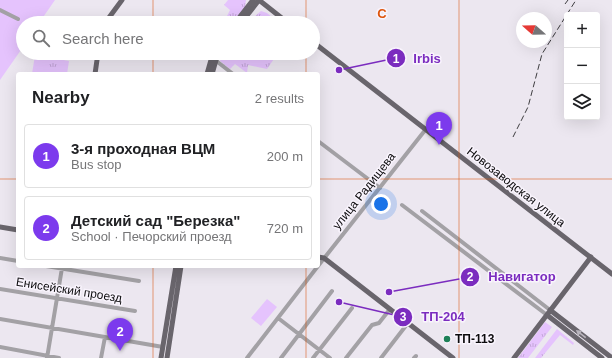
<!DOCTYPE html>
<html lang="en">
<head>
<meta charset="utf-8">
<style>
	body { margin:0; font-family:Arial,sans-serif; background:#f6f6f6; color:#202124 }
	.controls { position:absolute; right:12px; top:12px; display:grid; overflow:hidden; border-radius:4px; box-shadow:0 4px 16px #0002 }
	.controls button { width:36px; height:36px; display:grid; place-items:center; padding:0; border:0; border-bottom:1px solid #e0e0e0; background:#fff; color:#202124; font:20px sans-serif }
	.compass { position:absolute; left:516px; top:12px; width:36px; height:36px; border-radius:50%; background:#fff; box-shadow:0 4px 16px #0002; rotate:290deg }
	.you { position:absolute; left:381px; top:204px; width:14px; height:14px; margin:-10px; border:3px solid #fff; border-radius:50%; background:#1a73e8; box-shadow:0 0 0 6px #1a73e833 }
	.badge { display:grid; place-items:center; width:26px; height:26px; border-radius:50%; background:#7c3aed; color:#fff; font-size:13px; font-weight:700 }
	.pin { position:absolute; translate:-50% -33px; filter:drop-shadow(0 1px 2px #0008) }
	.pin::after { content:''; position:absolute; top:21px; width:14px; height:12px; background:inherit; clip-path:polygon(0 0,100% 0,50% 100%) }
	.list { margin:0; padding:0; list-style:none }
	h2 { display:flex; justify-content:space-between; align-items:center; height:52px; margin:0; padding:0 16px; font-size:17px }
	h2 small { font-size:13px; font-weight:400; color:#757577 }
	.list li { display:grid; grid-template-columns:26px 1fr auto; gap:12px; align-items:center; box-sizing:border-box; height:64px; margin:0 8px 8px; padding:0 8px; border:1px solid #e0e0e0; border-radius:4px }
	.list b { display:block; font-size:15px; white-space:nowrap }
	.list p { margin:0; font-size:13px; white-space:nowrap; color:#757577 }
	.list em { font-size:13px; font-style:normal; color:#757577 }
	.icon { flex:none; width:22px; height:22px; fill:none; stroke:currentColor; stroke-width:2; stroke-linecap:round; stroke-linejoin:round }
	.map { position:relative; flex:none; width:612px; height:358px; overflow:hidden }
	.search { position:absolute; background:#fff; box-shadow:0 4px 16px #0002; left:16px; top:16px; width:304px; height:44px; display:flex; align-items:center; gap:10px; box-sizing:border-box; padding:0 14px; border-radius:22px; color:#757577; font-size:15px }
	.panel { position:absolute; background:#fff; box-shadow:0 4px 16px #0002; left:16px; top:72px; width:304px; height:196px; border-radius:4px }
	.map>svg:first-child { display:block }
</style>
</head>
<body>
<div class="map">
<svg width="612" height="358" viewBox="0 0 612 358">
	<defs>
		<pattern id="grass-tufts" width="24" height="20" patternUnits="userSpaceOnUse"><rect width="24" height="20" fill="#e5c3fd"/><path d="M3 7l-1-3M5 7V3M7 7l1-3M15 17l-1-3M17 17v-4M19 17l1-3" fill="none" stroke="#c3a6d8"/></pattern>
	</defs>
	<rect width="100%" height="100%" fill="#ece7f0"/>
	<!-- grass -->
	<path fill="url(#grass-tufts)" d="M228,0H246L245,7L234,21L227,16L230,10L224,5Z
		M261,11L267,13L279,23H247Z
		M224,53H278L267,69L248,65L247,73L235,64L230,69L220,61Z
		M35,55L69,61L67,74H32Z
		M545,322L552,327L528,358H518Z
		M557,329L574,343L573,345L560,335L541,358H535Z"/>
	<!-- garden -->
	<path fill="#e5c3fd" d="M0,0H55L39,23H23V47L0,80Z
		M267,299L277,307L261,326L251,318Z"/>
	<g fill="none" stroke-linecap="round" stroke-linejoin="round">
		<!-- minor -->
		<path stroke="#a3a1a5" stroke-width="4" d="M0,10L18,19
			M215,60L233,74
			M318,141L380,188
			M402,205L547,315
			M422,211L550,310
			M0,258L18,261
			M46,266L139,281
			M318,266L426,129
			M0,289L135,311
			M278,318L330,358
			M0,319L163,347
			M0,347L59,358
			M47,358L62,268
			M101,358L105,337
			M247,358L318,266
			M281,358L332,291
			M313,358L352,308
			M346,358L372,325L379,323L390,309
			M381,358L408,323
			M414,358L416,356"/>
		<!-- major -->
		<path stroke="#69656c" stroke-width="5" d="M259,0L288,23
			M105,23L122,0
			M235,23L253,0
			M241,23L259,0
			M313,42L612,274
			M95,74L98,53
			M207,74L213,53
			M212,74L218,53
			M0,227L18,230
			M318,257L324,258L453,358
			M550,310L612,358
			M547,315L602,358
			M161,358L176,266
			M167,358L181,266
			M514,358L591,257"/>
		<!-- rail -->
		<path stroke="#3e3d40" stroke-width="1" stroke-dasharray="6 3" stroke-linecap="butt" d="M565,4L568,0
			M513,137L528,107L542,54L576,0"/>
	</g>
	<!-- one-way arrows -->
	<defs><path id="oneway-solid" d="M-6-.8H1V-3.2L6.5 0L1 3.2V.8H-6Z"/></defs>
	<use fill="#b8b4bc" href="#oneway-solid" transform="translate(581 334) rotate(-142)"/>
	<!-- grid -->
	<path fill="none" stroke="#dd550c" stroke-width="1" stroke-opacity="0.55" d="M153,0V23M306,0V23M459,0V358M153,53V74M306,53V74M0,179H18M318,179H612M153,266V358M306,266V358"/>
	<!-- markers -->
	<circle fill="#1e8058" stroke="#f9f4fd" stroke-width="1.5" cx="447" cy="339" r="4"/>
	<g text-anchor="middle" dominant-baseline="central" stroke-width="3" stroke-linejoin="round" paint-order="stroke">
		<!-- street labels -->
		<g font-size="12" fill="#0c0b0d" stroke="#f9f4fd">
			<text transform="translate(516 187) rotate(38)">Новозаводская улица</text>
			<text transform="translate(364 191) rotate(-52)">улица Радищева</text>
			<text transform="translate(69 290) rotate(9)">Енисейский проезд</text>
		</g>
		<!-- poi labels -->
		<g font-size="12" font-weight="bold" fill="#0c0b0d" stroke="#f9f4fd" text-anchor="start">
			<text x="455" y="339">ТП-113</text>
		</g>
	</g>
	<g font-size="13" text-anchor="middle" font-weight="bold" fill="#dd550c" stroke="#f9f4fd" stroke-width="3" stroke-linejoin="round" paint-order="stroke">
		<text x="382" y="18">C</text>
	</g>
	<!-- callouts -->
	<path fill="none" stroke="#7b2cbf" stroke-width="1.5" d="M339 70L396 58M389 292L470 277M339 302L403 317"/>
	<g fill="#7b2cbf" stroke="#f9f4fd" stroke-width="1.5">
		<circle cx="339" cy="70" r="4"/>
		<circle cx="389" cy="292" r="4"/>
		<circle cx="339" cy="302" r="4"/>
		<circle cx="396" cy="58" r="10"/>
		<circle cx="470" cy="277" r="10"/>
		<circle cx="403" cy="317" r="10"/>
	</g>
	<g font-size="12" text-anchor="middle" font-weight="bold" fill="#fff">
		<text x="396" y="63">1</text>
		<text x="470" y="281">2</text>
		<text x="403" y="321">3</text>
	</g>
	<g font-size="13" text-anchor="middle" font-weight="bold" fill="#7b2cbf" stroke="#f9f4fd" stroke-width="3" stroke-linejoin="round" paint-order="stroke">
		<text x="427" y="63">Irbis</text>
		<text x="522" y="281">Навигатор</text>
		<text x="443" y="321">ТП-204</text>
	</g>
</svg>
<div class="controls">
<button>+</button>
<button>−</button>
<button><svg class="icon" aria-label="layers" viewBox="0 0 24 24"><path d="M12 4l9 5-9 5-9-5zM3 14l9 5 9-5"/></svg></button>
</div>
<svg class="compass" viewBox="-18 -18 36 36"><path d="M0-13l5 13h-10z" fill="#e53935"/><path d="M0 13l5-13h-10z" fill="#757577"/></svg>
<div class="you"></div>
<div class="pin badge" style="left:439px;top:145px">1</div>
<div class="pin badge" style="left:120px;top:351px">2</div>
<div class="search"><svg class="icon" aria-label="search" viewBox="0 0 24 24"><circle cx="10" cy="10" r="6"/><path d="M15 15l6 6"/></svg>Search here</div>
<section class="panel">
<h2>Nearby<small>2 results</small></h2>
<ul class="list">
<li><span class="badge">1</span><div><b>3-я проходная ВЦМ</b><p>Bus stop</p></div><em>200 m</em></li>
<li><span class="badge">2</span><div><b>Детский сад &quot;Березка&quot;</b><p>School · Печорский проезд</p></div><em>720 m</em></li>
</ul>
</section>
</div>
</body>
</html>
